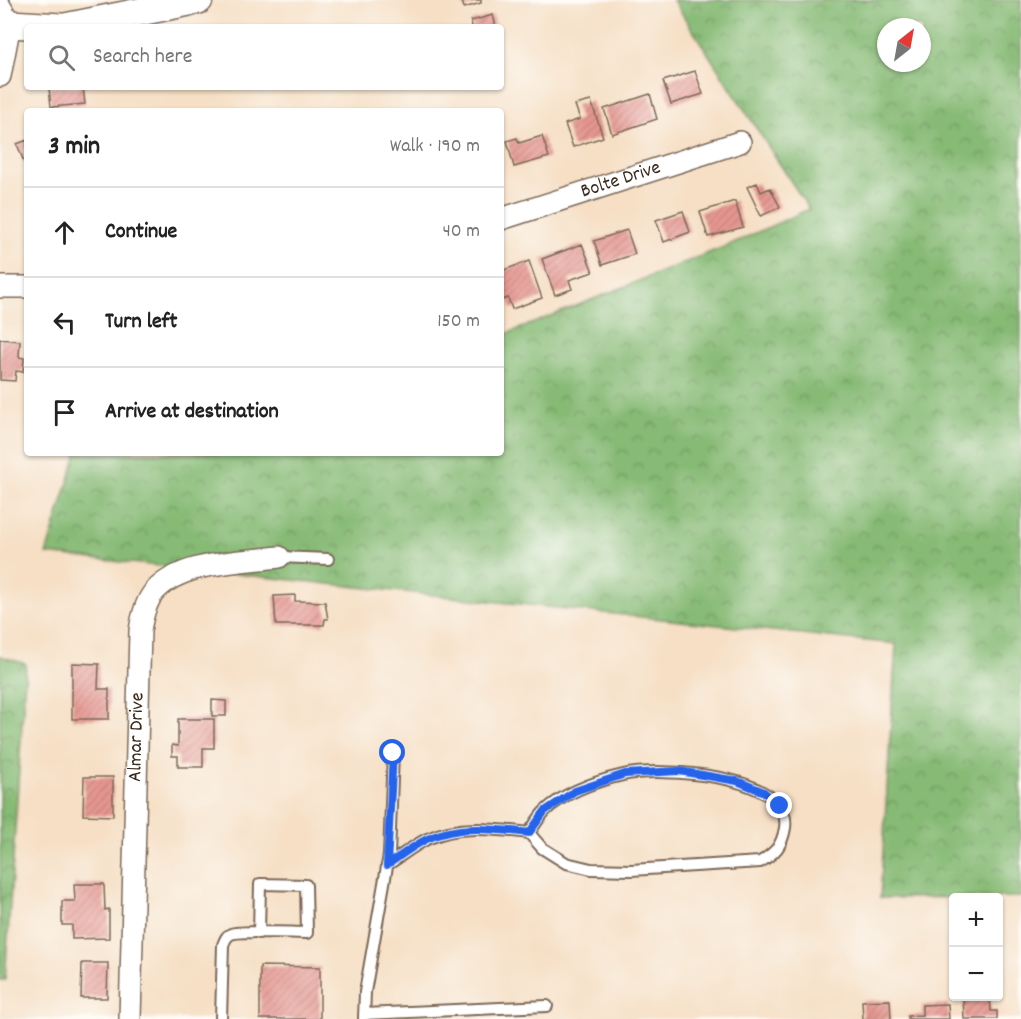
<!DOCTYPE html>
<html lang="en">
<head>
<meta charset="utf-8">
<style>
	body { margin:0; font-family:Dekko,sans-serif; background:#f2f2f2; color:#222 }
	.controls { position:absolute; right:18px; bottom:18px; display:grid; overflow:hidden; border-radius:6px; box-shadow:0 2px 4px #0004 }
	.controls button { width:54px; height:54px; display:grid; place-items:center; padding:0; border:0; border-bottom:2px solid #e0e0e0; background:#fff; color:#222; font:30px sans-serif }
	.compass { position:absolute; left:877px; top:18px; width:54px; height:54px; border-radius:50%; background:#fff; box-shadow:0 2px 4px #0004; rotate:31deg }
	.stop { position:absolute; width:18px; height:18px; margin:-14px; border:4px solid #2563eb; border-radius:50%; background:#fff }
	.stop.end { background:#2563eb; border-color:#fff; box-shadow:0 2px 6px #0008 }
	.list { margin:0; padding:0; list-style:none }
	h2 { display:flex; justify-content:space-between; align-items:center; height:78px; margin:0; padding:0 24px; font-size:26px }
	h2 small { font-size:20px; font-weight:400; color:#767676 }
	.list li { display:grid; grid-template-columns:39px 1fr auto; gap:18px; align-items:center; box-sizing:border-box; height:90px; padding:0 24px; border-top:2px solid #e0e0e0 }
	.list b { display:block; font-size:22px; white-space:nowrap }
	.list em { font-size:20px; font-style:normal; color:#767676 }
	.icon { flex:none; width:33px; height:33px; fill:none; stroke:currentColor; stroke-width:2; stroke-linecap:round; stroke-linejoin:round }
	.map { position:relative; flex:none; width:1021px; height:1019px; overflow:hidden }
	.search { position:absolute; background:#fff; box-shadow:0 2px 4px #0004; left:24px; top:24px; width:480px; height:66px; display:flex; align-items:center; gap:15px; box-sizing:border-box; padding:0 21px; border-radius:6px; color:#767676; font-size:22px }
	.panel { position:absolute; background:#fff; box-shadow:0 2px 4px #0004; left:24px; top:108px; width:480px; height:348px; border-radius:6px }
	.map>svg:first-child { display:block }
</style>
</head>
<body>
<div class="map">
<svg width="1021" height="1019" viewBox="0 0 1021 1019">
	<defs>
		<pattern id="forest-crowns" width="20" height="18" patternUnits="userSpaceOnUse" patternTransform="scale(1.5)"><rect width="20" height="18" fill="#86ba75"/><path d="M2 6a3 3 0 1 1 6 0M12 15a3 3 0 1 1 6 0" fill="none" stroke="#6f975f"/></pattern>
		<pattern id="building-hatch" width="6" height="6" patternUnits="userSpaceOnUse" patternTransform="scale(1.5)"><rect width="6" height="6" fill="#e79791"/><path d="M-1 1l2-2M0 6l6-6M5 7l2-2" fill="none" stroke="#bc7b76"/></pattern>
	</defs>
	<rect width="100%" height="100%" fill="#fdfcf7"/>
	<filter id="ink" filterUnits="userSpaceOnUse"><feTurbulence type="fractalNoise" baseFrequency=".0167" numOctaves="2"/><feDisplacementMap in="SourceGraphic" scale="12" xChannelSelector="R" yChannelSelector="G"/><feConvolveMatrix kernelMatrix="1 2 1 2 8 2 1 2 1" color-interpolation-filters="sRGB"/></filter>
	<filter id="wash" filterUnits="userSpaceOnUse"><feTurbulence type="fractalNoise" baseFrequency=".008" numOctaves="4" result="noise"/><feDisplacementMap in="SourceGraphic" scale="24" xChannelSelector="R" yChannelSelector="G"/><feGaussianBlur stdDeviation="1.35" result="paint"/><feColorMatrix in="noise" values="0 0 0 0 0 0 0 0 0 0 0 0 0 0 0 0 0 1.4 0 .05"/><feComposite in="paint" operator="in"/></filter>
	<g filter="url(#wash)">
		<rect width="100%" height="100%" fill="#f6dfc5"/>
		<!-- forest -->
		<path fill="url(#forest-crowns)" stroke="#60724a" stroke-width="1.5" fill-rule="evenodd" d="M673,0H1021V897L880,898L896,644L46,554L77,453H501V336L731,244L809,209ZM886,27H922V63H886Z
			M0,656L26,664L5,980H0Z"/>
		<g id="blocks">
			<!-- building -->
			<path fill="url(#building-hatch)" d="M462,0H481V3L464,8Z
				M493,15L496,27H472L471,21Z
				M695,71L703,94L671,104L663,81Z
				M83,87L85,104L51,107L49,88Z
				M650,94L657,119L612,134L604,109Z
				M591,101L603,137L573,147L565,124L580,119L575,105Z
				M542,136L549,157L514,167L507,141L517,138L519,143Z
				M27,140V161L24,162L17,144Z
				M757,183L761,192L770,188L780,207L761,216L747,187Z
				M735,201L743,227L708,237L700,212Z
				M683,211L690,232L664,242L656,220Z
				M627,230L635,254L602,265L594,241Z
				M582,244L593,272L569,280L572,289L555,295L542,259Z
				M529,261L542,298L512,309L508,298L502,300L501,299V271Z
				M0,339L20,341L19,357L24,358L23,372L16,371L15,381L0,380Z
				M295,595V601L325,602L328,619H325L324,625H276L274,596Z
				M72,663L99,664L98,689H109V719H72Z
				M212,700L226,701V716H212Z
				M178,719H214V748H203V767H178V756H172V745L178,746Z
				M84,777H113V816L83,815Z
				M74,884H104L105,910L109,909V938L72,939V925H62V901H75Z
				M82,963H108L107,998H81Z
				M260,966L320,967V1019H260Z
				M963,996H990L991,1011H997V1019H964Z
				M890,1000L891,1019H863L862,1001Z
				M948,1004L949,1019H908V1016L922,1015V1005Z"/>
		</g>
	</g>
	<g filter="url(#ink)">
		<use href="#blocks" fill-opacity="0" stroke="#7c6958" stroke-width="1.5"/>
		<g fill="none" stroke-linecap="round" stroke-linejoin="round">
			<defs>
				<path id="service" d="M279,557L328,559
					M387,865C401,856 413,846 427,839C459,824 495,829 529,833L542,848L566,863L591,869L631,870L760,862C775,853 782,846 785,828C793,773 658,767 623,775C597,781 565,792 545,811C539,817 534,826 529,833
					M364,1014L547,1006
					M221,1019L223,945C225,940 226,936 231,934C240,930 293,933 307,933L306,885L260,884L259,933
					M364,1019L365,992L389,855L393,753"/>
				<g id="minor">
					<path d="M0,6L10,24L0,76"/>
					<path id="s1" d="M501,219L740,142"/>
					<path d="M0,287H27"/>
					<path id="s2" d="M130,1019L140,631C142,617 145,603 154,592C181,561 242,562 279,557"/>
				</g>
				<path id="tertiary" d="M0,21L10,24L61,27
					M65,27L199,0"/>
			</defs>
			<!-- service casing -->
			<use href="#service" stroke="#7c6958" stroke-width="14"/>
			<!-- minor casing -->
			<use href="#minor" stroke="#7c6958" stroke-width="24"/>
			<!-- tertiary casing -->
			<use href="#tertiary" stroke="#7c6958" stroke-width="30"/>
			<!-- service -->
			<use href="#service" stroke="#fff" stroke-width="10"/>
			<!-- minor -->
			<use href="#minor" stroke="#fff" stroke-width="21"/>
			<!-- tertiary -->
			<use href="#tertiary" stroke="#fff" stroke-width="27"/>
		</g>
	</g>
	<g fill="none" stroke-linecap="round" stroke-linejoin="round" filter="url(#ink)">
		<!-- route -->
		<path stroke="#2563eb" stroke-width="8" d="M393,753L387,865C400,856 413,846 427,839C459,824 495,829 529,833L545,811L575,791L625,774L679,771L737,781L764,792L780,806"/>
	</g>
	<g text-anchor="middle" dominant-baseline="central" stroke-width="4.5" stroke-linejoin="round" paint-order="stroke">
		<!-- street labels -->
		<g font-size="20" fill="#3b2a1e" stroke="#fdfcf7">
			<text stroke="none"><textPath href="#s1" startOffset="126">Bolte Drive</textPath></text>
			<text stroke="none"><textPath href="#s2" startOffset="282">Almar Drive</textPath></text>
		</g>
	</g>
</svg>
<div class="controls">
<button>+</button>
<button>−</button>
</div>
<svg class="compass" viewBox="-18 -18 36 36"><path d="M0-13l5 13h-10z" fill="#e53935"/><path d="M0 13l5-13h-10z" fill="#767676"/></svg>
<div class="stop" style="left:393px;top:753px"></div>
<div class="stop end" style="left:780px;top:806px"></div>
<div class="search"><svg class="icon" aria-label="search" viewBox="0 0 24 24"><circle cx="10" cy="10" r="6"/><path d="M15 15l6 6"/></svg>Search here</div>
<section class="panel">
<h2>3 min<small>Walk · 190 m</small></h2>
<ul class="list">
<li><svg class="icon" aria-label="ahead" viewBox="0 0 24 24"><path d="M12 20V5M6 11l6-6 6 6"/></svg><div><b>Continue</b></div><em>40 m</em></li>
<li><svg class="icon" aria-label="left" viewBox="0 0 24 24"><path d="M17 20v-9H6M10 6l-5 5 5 5"/></svg><div><b>Turn left</b></div><em>150 m</em></li>
<li><svg class="icon" aria-label="arrive" viewBox="0 0 24 24"><path d="M6 21V4h12l-3 4 3 4H6"/></svg><div><b>Arrive at destination</b></div></li>
</ul>
</section>
</div>
</body>
</html>
